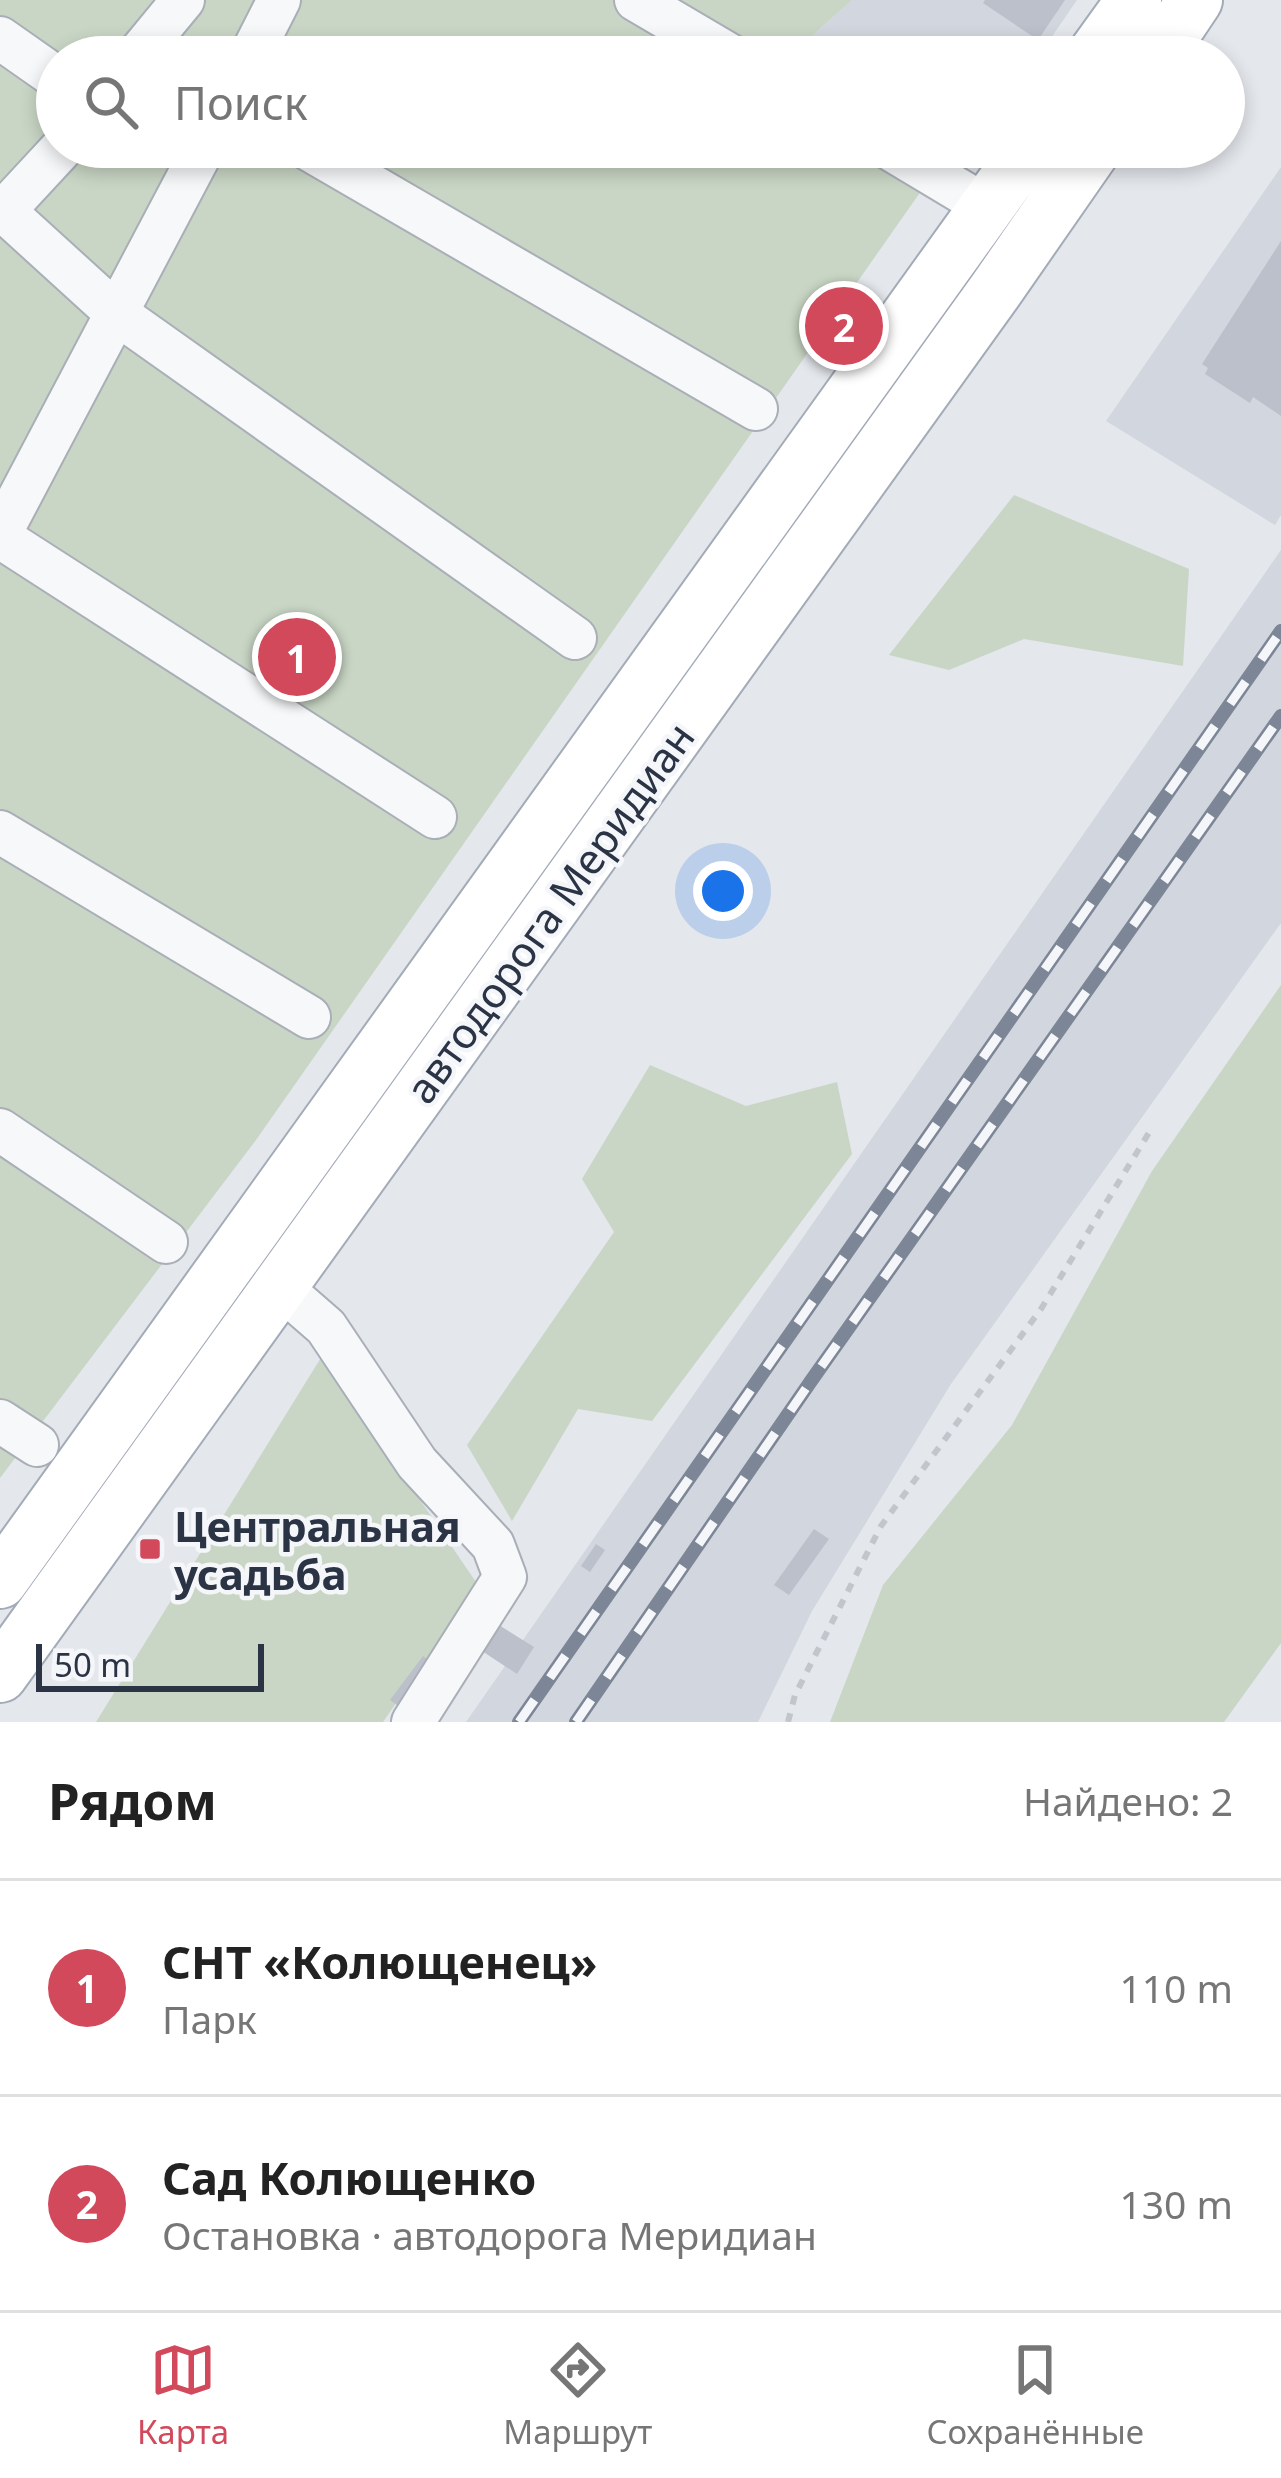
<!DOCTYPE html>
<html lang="ru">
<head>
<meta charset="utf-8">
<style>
	body { margin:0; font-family:"Noto Sans",sans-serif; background:#f6f6f6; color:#222 }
	.scale { position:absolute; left:36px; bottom:30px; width:228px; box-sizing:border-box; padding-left:12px; border:6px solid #2b3445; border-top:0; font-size:33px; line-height:42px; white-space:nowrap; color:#2b3445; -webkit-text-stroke:9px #f4f6f9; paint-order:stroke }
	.you { position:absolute; left:723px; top:891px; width:42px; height:42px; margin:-30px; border:9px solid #fff; border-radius:50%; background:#1a73e8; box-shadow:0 0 0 18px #1a73e833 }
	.badge { display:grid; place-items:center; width:78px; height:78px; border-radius:50%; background:#d1495b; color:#fff; font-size:39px; font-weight:700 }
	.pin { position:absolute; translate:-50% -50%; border:6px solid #fff; box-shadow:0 3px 12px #0006 }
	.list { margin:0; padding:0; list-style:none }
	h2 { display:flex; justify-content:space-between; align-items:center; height:156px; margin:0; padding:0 48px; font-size:51px }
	h2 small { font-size:39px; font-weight:400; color:#767676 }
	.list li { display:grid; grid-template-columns:78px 1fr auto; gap:36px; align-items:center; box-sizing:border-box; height:216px; padding:0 48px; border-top:3px solid #e0e0e0 }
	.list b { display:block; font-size:45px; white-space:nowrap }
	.list p { margin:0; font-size:39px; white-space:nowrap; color:#767676 }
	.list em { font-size:39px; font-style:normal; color:#767676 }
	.icon { flex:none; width:66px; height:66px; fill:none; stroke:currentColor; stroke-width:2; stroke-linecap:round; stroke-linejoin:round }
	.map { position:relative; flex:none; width:1281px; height:1722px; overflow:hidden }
	.search { position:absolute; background:#fff; box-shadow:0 6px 18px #0003; left:36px; right:36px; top:36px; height:132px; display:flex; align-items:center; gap:30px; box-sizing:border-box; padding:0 42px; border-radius:66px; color:#767676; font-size:45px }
	.sheet { height:588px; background:#fff }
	nav { display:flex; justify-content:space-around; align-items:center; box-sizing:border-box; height:168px; border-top:3px solid #e0e0e0; background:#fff; font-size:33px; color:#767676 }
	nav a { display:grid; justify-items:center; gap:6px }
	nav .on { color:#d1495b }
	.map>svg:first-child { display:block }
</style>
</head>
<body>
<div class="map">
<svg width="1281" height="1722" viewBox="0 0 1281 1722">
	<rect width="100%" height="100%" fill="#e4e7ec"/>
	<!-- built -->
	<path fill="#d2d6de" d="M852,0H1077L1038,57H796L792,54Z
		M1281,167V515L1275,525L1106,421Z
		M1281,550V923L951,1384L812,1611L758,1722H466Z"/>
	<!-- green -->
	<path fill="#c9d6c5" d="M0,0H852L793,53L796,57H57V147H901L933,174L256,1140L0,1478Z
		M1014,495L1189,569L1183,666L1024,639L949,670L889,655Z
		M1281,985V1643L1224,1722H830L883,1585L1012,1425L1152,1171Z
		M650,1065L746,1106L837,1082L852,1154L652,1421L578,1409L512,1521L467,1445L614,1232L582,1179Z
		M322,1356L478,1585L383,1722H96Z"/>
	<!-- building -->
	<path fill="#bbc0ca" d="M985,0H1065L1038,40L983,3Z
		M1281,241V416L1253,397L1250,403L1205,374L1208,368L1202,364Z
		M814,1529L829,1539L789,1595L774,1585Z
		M596,1544L605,1550L590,1572L581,1566Z
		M499,1625L534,1647L517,1674L482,1651Z
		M423,1656L442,1670L409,1714L390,1700Z"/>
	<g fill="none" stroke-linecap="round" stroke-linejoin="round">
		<defs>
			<path id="minor" d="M636,0L733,57
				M0,38L57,78
				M136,57L183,0
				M250,57L279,0
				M305,147L756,409
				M887,147L987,207
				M4,211L116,313L575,638
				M0,215L63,147
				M0,534L204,147
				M0,537L435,817
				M0,832L309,1017
				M0,1130L166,1242
				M280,1287L326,1327L417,1463L493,1545L505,1577L413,1722
				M0,1421L37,1445"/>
			<path id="major" d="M1093,57L1134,0
				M1157,57L1195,0
				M0,1581L1030,147
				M0,1675L995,291L1095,147"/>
		</defs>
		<!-- minor casing -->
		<use href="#minor" stroke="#a9aeb7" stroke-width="46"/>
		<!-- major casing -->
		<use href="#major" stroke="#a3abb8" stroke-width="58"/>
		<!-- path -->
		<path stroke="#c2c5cb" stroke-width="6" stroke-dasharray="9 9" stroke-linecap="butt" d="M788,1722L795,1695L881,1526L1041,1309L1150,1131"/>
		<!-- minor -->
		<use href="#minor" stroke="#f7f8fa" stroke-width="42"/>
		<!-- major -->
		<use href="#major" stroke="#fff" stroke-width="54"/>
		<defs>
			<path id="rail" d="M519,1722L1281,631
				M576,1722L811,1381L1281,716"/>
		</defs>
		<!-- rail casing -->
		<use href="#rail" stroke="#7d8696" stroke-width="14"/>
		<!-- rail -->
		<use href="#rail" stroke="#f4f6f9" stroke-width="9" stroke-dasharray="27" stroke-linecap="butt"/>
	</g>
	<!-- markers -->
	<rect fill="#d1495b" stroke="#f4f6f9" stroke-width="4.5" x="138" y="1537" width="24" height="24" rx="6"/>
	<g text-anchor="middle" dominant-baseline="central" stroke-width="9" stroke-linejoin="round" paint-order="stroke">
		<!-- street labels -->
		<g font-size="42" fill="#2b3445" stroke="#f4f6f9">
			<text transform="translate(549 912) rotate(-54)">автодорога Меридиан</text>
		</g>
		<!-- poi labels -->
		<g font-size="42" font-weight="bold" fill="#2b3445" stroke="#f4f6f9" text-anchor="start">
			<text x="174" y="1525">Центральная<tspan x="174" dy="48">усадьба</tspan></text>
		</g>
	</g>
</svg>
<div class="scale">50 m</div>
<div class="you"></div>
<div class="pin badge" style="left:297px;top:657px">1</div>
<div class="pin badge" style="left:844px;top:326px">2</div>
<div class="search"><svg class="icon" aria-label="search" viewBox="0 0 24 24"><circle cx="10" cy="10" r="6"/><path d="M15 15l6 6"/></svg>Поиск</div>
</div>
<section class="sheet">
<h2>Рядом<small>Найдено: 2</small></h2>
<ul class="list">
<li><span class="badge">1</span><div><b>СНТ «Колющенец»</b><p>Парк</p></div><em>110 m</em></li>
<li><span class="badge">2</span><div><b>Сад Колющенко</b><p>Остановка · автодорога Меридиан</p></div><em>130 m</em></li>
</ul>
</section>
<nav>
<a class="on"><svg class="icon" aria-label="map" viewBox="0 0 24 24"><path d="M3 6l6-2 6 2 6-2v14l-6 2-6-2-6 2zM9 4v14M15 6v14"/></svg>Карта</a>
<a><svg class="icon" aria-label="directions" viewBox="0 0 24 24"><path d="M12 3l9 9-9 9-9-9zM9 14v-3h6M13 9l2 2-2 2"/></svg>Маршрут</a>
<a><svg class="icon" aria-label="saved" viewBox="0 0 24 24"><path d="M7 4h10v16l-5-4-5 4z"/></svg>Сохранённые</a>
</nav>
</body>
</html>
